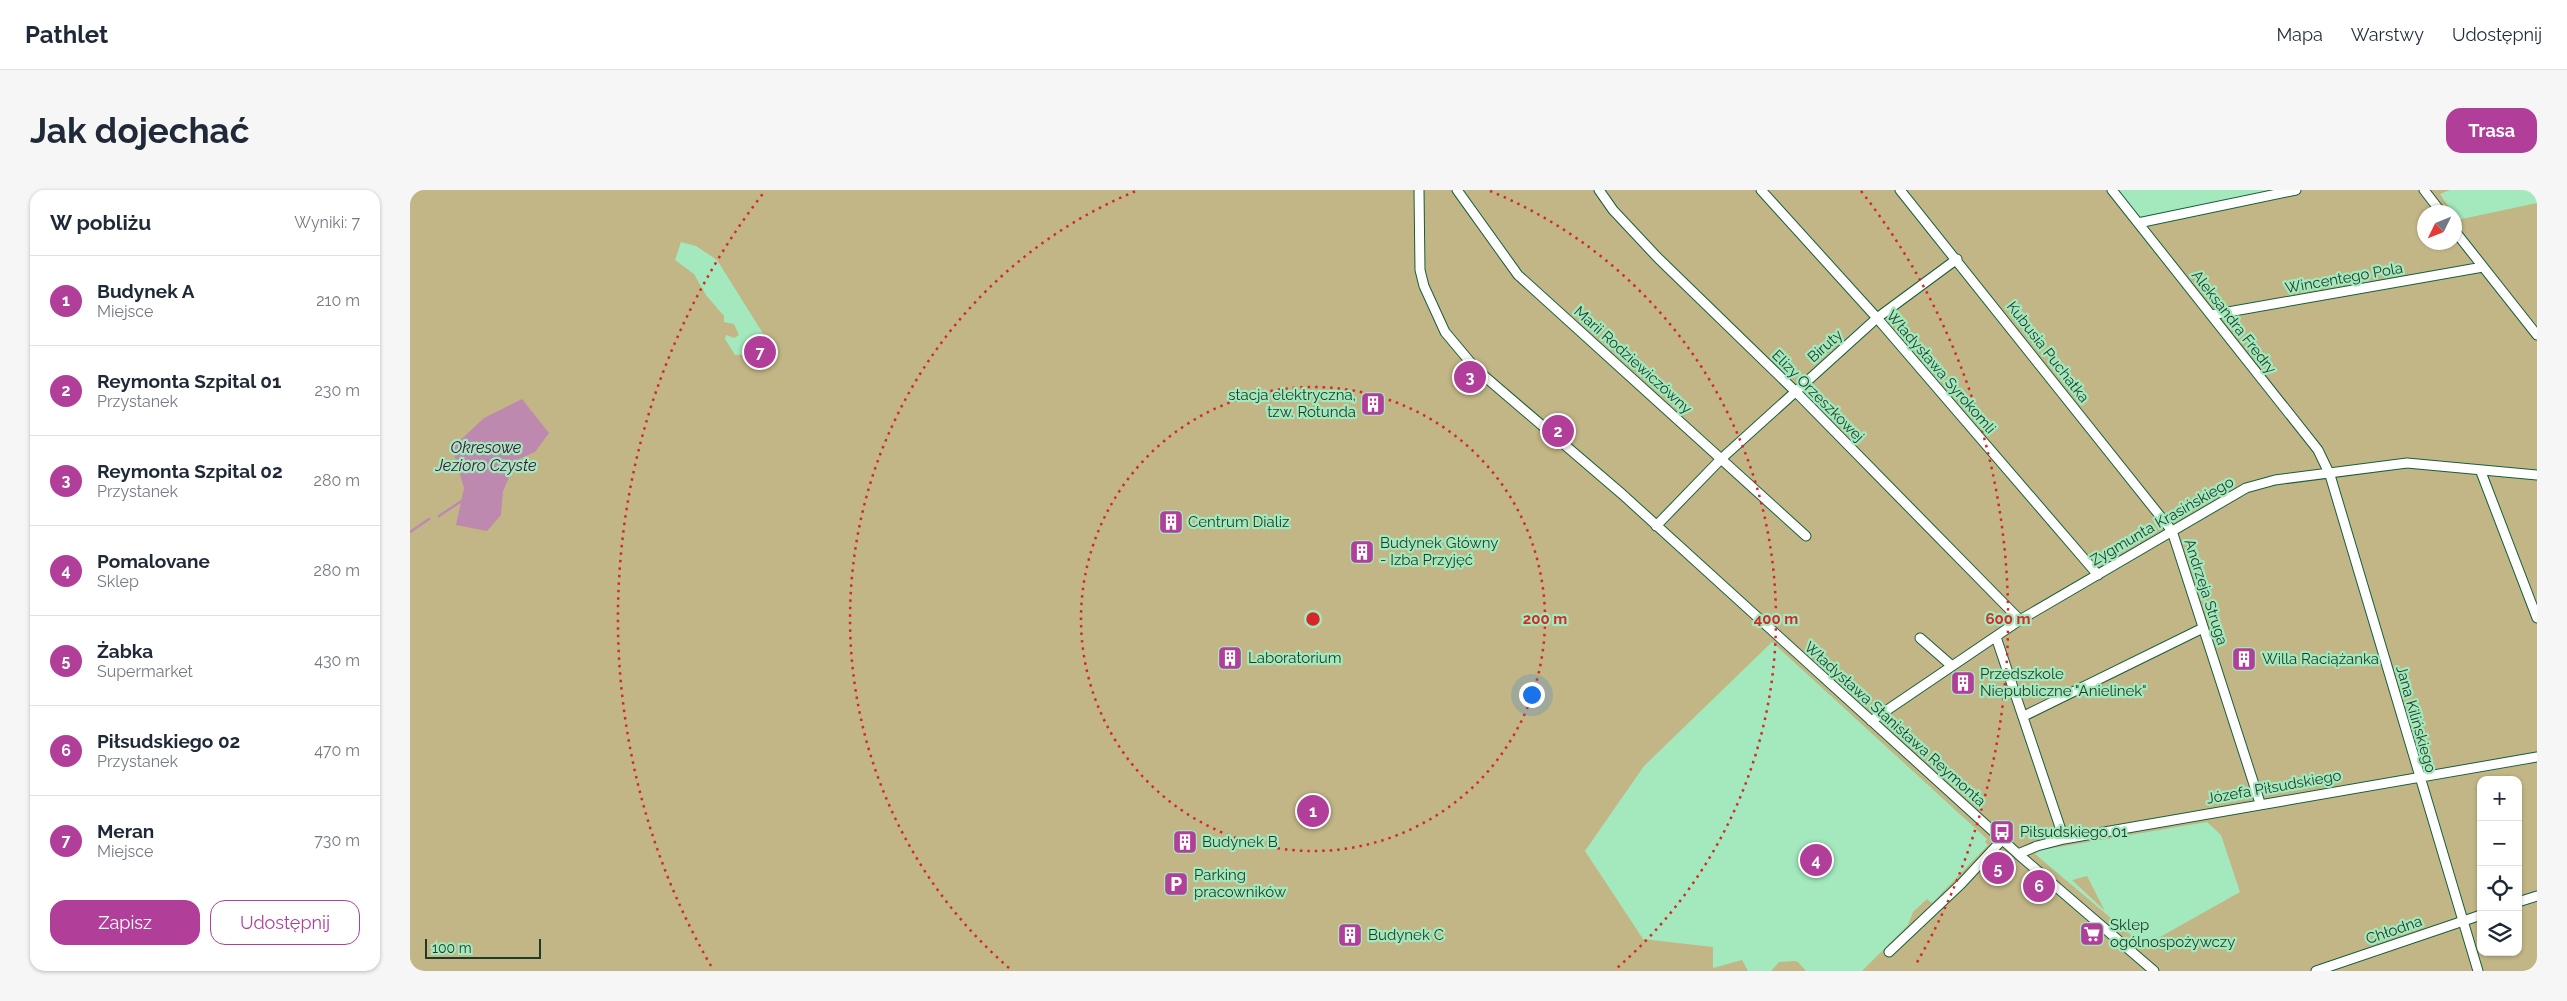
<!DOCTYPE html>
<html lang="pl">
<head>
<meta charset="utf-8">
<style>
	body { margin:0; font-family:Raleway,sans-serif; background:#f6f6f7; color:#1f2937 }
	.controls { position:absolute; right:15px; bottom:15px; display:grid; overflow:hidden; border-radius:10px; box-shadow:0 1px 4px #0004 }
	.controls button { width:45px; height:45px; display:grid; place-items:center; padding:0; border:0; border-bottom:1px solid #e0e1e3; background:#fff; color:#1f2937; font:25px sans-serif }
	.compass { position:absolute; left:2007px; top:15px; width:45px; height:45px; border-radius:50%; background:#fff; box-shadow:0 1px 4px #0004; rotate:227deg }
	.scale { position:absolute; left:15px; bottom:12px; width:116px; box-sizing:border-box; padding-left:5px; border:2px solid #1e3a29; border-top:0; font-size:14px; line-height:18px; white-space:nowrap; color:#1e3a29; -webkit-text-stroke:4px #a3e9bd; paint-order:stroke }
	.you { position:absolute; left:1121px; top:504px; width:18px; height:18px; margin:-12px; border:4px solid #fff; border-radius:50%; background:#1a73e8; box-shadow:0 0 0 8px #1a73e833 }
	.badge { display:grid; place-items:center; width:32px; height:32px; border-radius:50%; background:#b13f9a; color:#fff; font-size:16px; font-weight:700 }
	.pin { position:absolute; translate:-50% -50%; border:2px solid #fff; box-shadow:0 1px 5px #0006 }
	.list { margin:0; padding:0; list-style:none }
	h2 { display:flex; justify-content:space-between; align-items:center; height:65px; margin:0; padding:0 20px; font-size:21px }
	h2 small { font-size:16px; font-weight:400; color:#747a83 }
	.list li { display:grid; grid-template-columns:32px 1fr auto; gap:15px; align-items:center; box-sizing:border-box; height:90px; padding:0 20px; border-top:1px solid #e0e1e3 }
	.list b { display:block; font-size:19px; white-space:nowrap }
	.list p { margin:0; font-size:16px; white-space:nowrap; color:#747a83 }
	.list em { font-size:16px; font-style:normal; color:#747a83 }
	.actions { display:flex; gap:10px; padding:15px 20px }
	.actions a { flex:1; padding:11px 0; border:1px solid #b13f9a; border-radius:15px; text-align:center; font-size:18px; color:#b13f9a }
	.actions .main { background:#b13f9a; color:#fff }
	.icon { flex:none; width:28px; height:28px; fill:none; stroke:currentColor; stroke-width:2; stroke-linecap:round; stroke-linejoin:round }
	.map { position:relative; flex:none; width:2127px; height:781px; overflow:hidden; border-radius:15px }
	header { display:flex; align-items:center; gap:30px; box-sizing:border-box; height:70px; padding:0 25px; background:#fff; border-bottom:1px solid #e0e1e3 }
	header strong { font-size:24px }
	nav { display:flex; gap:28px; margin-inline-start:auto; font-size:18px }
	.intro { display:flex; align-items:center; justify-content:space-between; box-sizing:border-box; height:120px; padding:0 30px }
	h1 { margin:0; font-size:35px }
	.button { padding:12px 22px; border-radius:15px; background:#b13f9a; color:#fff; font-size:18px; font-weight:700 }
	main { display:flex; gap:30px; padding:0 30px }
	aside { flex:1; background:#fff; border-radius:15px; box-shadow:0 1px 4px #0004 }
	.map>svg:first-child { display:block }
</style>
</head>
<body>
<header>
<strong>Pathlet</strong>
<nav><a>Mapa</a><a>Warstwy</a><a>Udostępnij</a></nav>
</header>
<div class="intro"><h1>Jak dojechać</h1><a class="button">Trasa</a></div>
<main>
<aside>
<h2>W pobliżu<small>Wyniki: 7</small></h2>
<ul class="list">
<li><span class="badge">1</span><div><b>Budynek A</b><p>Miejsce</p></div><em>210 m</em></li>
<li><span class="badge">2</span><div><b>Reymonta Szpital 01</b><p>Przystanek</p></div><em>230 m</em></li>
<li><span class="badge">3</span><div><b>Reymonta Szpital 02</b><p>Przystanek</p></div><em>280 m</em></li>
<li><span class="badge">4</span><div><b>Pomalovane</b><p>Sklep</p></div><em>280 m</em></li>
<li><span class="badge">5</span><div><b>Żabka</b><p>Supermarket</p></div><em>430 m</em></li>
<li><span class="badge">6</span><div><b>Piłsudskiego 02</b><p>Przystanek</p></div><em>470 m</em></li>
<li><span class="badge">7</span><div><b>Meran</b><p>Miejsce</p></div><em>730 m</em></li>
</ul>
<div class="actions"><a class="main">Zapisz</a><a>Udostępnij</a></div>
</aside>
<div class="map">
<svg width="2127" height="781" viewBox="0 0 2127 781">
	<rect width="100%" height="100%" fill="#a3e9bd"/>
	<!-- green -->
	<path fill="#c2b686" fill-rule="evenodd" d="M0,0H1708L1730,27L1865,0H2040L2030,4L2042,22H2014V52H2044L2045,26L2047,30L2127,13V781H1452L1498,735L1503,722L1517,709L1522,713L1578,655L1575,652L1577,649L1362,452L1234,576L1175,661L1233,749L1303,757V778L1332,770L1338,781H0ZM271,52L286,56L307,70L359,153L349,164L325,165L315,149L316,145L324,148L329,145L324,134L314,132V126L296,105L284,84L265,70ZM2071,590H2108V762H2071ZM1797,632L1811,645L1830,702L1734,756L1625,664L1631,660Z
		M1677,686L1695,721L1662,690Z
		M1385,771L1388,772L1396,781H1361L1369,772Z"/>
	<!-- water -->
	<path fill="#bd89af" d="M112,209L139,243L125,262L107,270L93,301L91,325L77,341L46,335L54,298L42,258L74,228Z"/>
	<g fill="none" stroke-linecap="round" stroke-linejoin="round">
		<!-- stream -->
		<path stroke="#bd89af" stroke-width="2.5" d="M29,326L53,310
			M0,342L19,329"/>
		<defs>
			<path id="minor" d="M1009,0L1010,80L1014,96L1035,142L1066,179L1212,304L1608,664L1744,781
				M1047,0L1108,85L1396,346
				M1189,0L1203,20L1248,68L1385,201L1610,430
				M1351,0L1467,128L1688,385
				M1490,0L1762,341L1850,613
				M1702,0L1908,260L1920,285L2068,781
				M2014,0L2031,22
				M1728,33L1886,0
				M2044,40L2127,145
				M1801,125L2073,77
				M2071,282L2127,428
				M1246,336L1311,269L1467,128L1547,69
				M1586,447L1654,649
				M1510,448L1542,476
				M1614,526L1793,438
				M1461,531L1610,430L1836,298L1865,290L1997,273L2127,285
				M1608,664L1627,656L1654,649L2127,567
				M2108,712L2127,706
				M1479,762L1551,694L1592,650
				M1906,781L2071,725"/>
		</defs>
		<!-- minor casing -->
		<use href="#minor" stroke="#165f3b" stroke-width="11"/>
		<!-- minor -->
		<use href="#minor" stroke="#fff" stroke-width="9"/>
	</g>
	<!-- distance rings -->
	<g fill="none" stroke="#d62828" stroke-width="2.5" stroke-dasharray="2.5 5">
		<circle cx="903" cy="429" r="232"/>
		<path d="M599 778A463 463 0 0 1 726 1M1080 1A463 463 0 0 1 1207 778"/>
		<path d="M301 776A695 695 0 0 1 355 1M1451 1A695 695 0 0 1 1505 776"/>
	</g>
	<!-- icons -->
	<defs>
		<symbol id="building-square" viewBox="-11 -11 22 22"><rect x="-9" y="-9" width="18" height="18" rx="4" fill="#b13f9a" stroke="#a3e9bd"/><path d="M-4-6H4V6H1V3H-1V6H-4ZM-2.5-4.3h1.7v1.8h-1.7ZM.8-4.3h1.7v1.8H.8ZM-2.5-1h1.7V.8h-1.7ZM.8-1h1.7V.8H.8Z" fill="#fff"/></symbol>
		<symbol id="bus-square" viewBox="-11 -11 22 22"><rect x="-9" y="-9" width="18" height="18" rx="4" fill="#b13f9a" stroke="#a3e9bd"/><path d="M-5-6H5V4H4V6H2V4H-2V6H-4V4H-5ZM-3.5-4V0h7V-4ZM-3.5 1.2v1.5H-2V1.2ZM2 1.2v1.5H3.5V1.2Z" fill="#fff"/></symbol>
		<symbol id="parking-square" viewBox="-11 -11 22 22"><rect x="-9" y="-9" width="18" height="18" rx="4" fill="#b13f9a" stroke="#a3e9bd"/><path d="M-3.5-5.5H1a3.5 3.5 0 0 1 0 7H-1V5.5H-3.5ZM-1-3.4V-.6H.8a1.4 1.4 0 0 0 0-2.8Z" fill="#fff"/></symbol>
		<symbol id="supermarket-square" viewBox="-11 -11 22 22"><rect x="-9" y="-9" width="18" height="18" rx="4" fill="#b13f9a" stroke="#a3e9bd"/><path d="M-6-5.5h2.5l.6 2H6L4.5 2H-2.5L-4.4-4H-6ZM-1.5 3.2a1.3 1.3 0 1 0 .1 0ZM3 3.2a1.3 1.3 0 1 0 .1 0Z" fill="#fff"/></symbol>
	</defs>
	<g fill-rule="evenodd">
		<use href="#building-square" x="949" y="200" width="28" height="28"/>
		<use href="#building-square" x="747" y="318" width="28" height="28"/>
		<use href="#building-square" x="938" y="348" width="28" height="28"/>
		<use href="#building-square" x="806" y="454" width="28" height="28"/>
		<use href="#building-square" x="1820" y="455" width="28" height="28"/>
		<use href="#building-square" x="1539" y="479" width="28" height="28"/>
		<use href="#bus-square" x="1578" y="628" width="28" height="28"/>
		<use href="#building-square" x="761" y="638" width="28" height="28"/>
		<use href="#parking-square" x="752" y="680" width="28" height="28"/>
		<use href="#supermarket-square" x="1668" y="730" width="28" height="28"/>
		<use href="#building-square" x="926" y="731" width="28" height="28"/>
	</g>
	<g text-anchor="middle" dominant-baseline="central" stroke-width="4.5" stroke-linejoin="round" paint-order="stroke">
		<!-- street labels -->
		<g font-size="15" fill="#1e3a29" stroke="#a3e9bd">
			<text transform="translate(1934 88) rotate(-10)">Wincentego Pola</text>
			<text transform="translate(1824 132) rotate(52)">Aleksandra Fredry</text>
			<text transform="translate(1415 156) rotate(-42)">Biruty</text>
			<text transform="translate(1638 162) rotate(52)">Kubusia Puchatka</text>
			<text transform="translate(1223 170) rotate(42)">Marii Rodziewiczówny</text>
			<text transform="translate(1531 182) rotate(49)">Władysława Syrokomli</text>
			<text transform="translate(1408 206) rotate(45)">Elizy Orzeszkowej</text>
			<text transform="translate(1752 331) rotate(-30)">Zygmunta Krasińskiego</text>
			<text transform="translate(1796 402) rotate(72)">Andrzeja Struga</text>
			<text transform="translate(2006 529) rotate(74)">Jana Kilińskiego</text>
			<text transform="translate(1485 534) rotate(42)">Władysława Stanisława Reymonta</text>
			<text transform="translate(1864 597) rotate(-10)">Józefa Piłsudskiego</text>
			<text transform="translate(1984 740) rotate(-19)">Chłodna</text>
		</g>
		<!-- poi labels -->
		<g font-size="15" fill="#1e3a29" stroke="#a3e9bd" text-anchor="start">
			<text x="946" y="205" text-anchor="end">stacja elektryczna,<tspan x="946" dy="17">tzw. Rotunda</tspan></text>
			<text x="778" y="332">Centrum Dializ</text>
			<text x="970" y="353">Budynek Główny<tspan x="970" dy="17">- Izba Przyjęć</tspan></text>
			<text x="838" y="468">Laboratorium</text>
			<text x="1852" y="469">Willa Raciążanka</text>
			<text x="1570" y="484">Przedszkole<tspan x="1570" dy="17">Niepubliczne "Anielinek"</tspan></text>
			<text x="1610" y="642">Piłsudskiego 01</text>
			<text x="792" y="652">Budynek B</text>
			<text x="784" y="685">Parking<tspan x="784" dy="17">pracowników</tspan></text>
			<text x="1700" y="735">Sklep<tspan x="1700" dy="17">ogólnospożywczy</tspan></text>
			<text x="958" y="745">Budynek C</text>
		</g>
		<!-- water labels -->
		<g font-size="16" font-style="italic" fill="#4a0b3f" stroke="#a3e9bd">
			<text x="76" y="257">Okresowe<tspan x="76" dy="18">Jezioro Czyste</tspan></text>
		</g>
	</g>
	<circle cx="903" cy="429" r="8" fill="#d62828" stroke="#a3e9bd" stroke-width="2.5"/>
	<g font-size="15" text-anchor="middle" font-weight="bold" fill="#d62828" stroke="#a3e9bd" stroke-width="4.5" stroke-linejoin="round" paint-order="stroke">
		<text x="1135" y="434">200 m</text>
		<text x="1366" y="434">400 m</text>
		<text x="1598" y="434">600 m</text>
	</g>
</svg>
<div class="controls">
<button>+</button>
<button>−</button>
<button><svg class="icon" aria-label="locate" viewBox="0 0 24 24"><circle cx="12" cy="12" r="6"/><path d="M12 2v4M12 18v4M2 12h4M18 12h4"/></svg></button>
<button><svg class="icon" aria-label="layers" viewBox="0 0 24 24"><path d="M12 4l9 5-9 5-9-5zM3 14l9 5 9-5"/></svg></button>
</div>
<svg class="compass" viewBox="-18 -18 36 36"><path d="M0-13l5 13h-10z" fill="#e53935"/><path d="M0 13l5-13h-10z" fill="#747a83"/></svg>
<div class="scale">100 m</div>
<div class="you"></div>
<div class="pin badge" style="left:903px;top:621px">1</div>
<div class="pin badge" style="left:1148px;top:241px">2</div>
<div class="pin badge" style="left:1060px;top:187px">3</div>
<div class="pin badge" style="left:1406px;top:670px">4</div>
<div class="pin badge" style="left:1588px;top:678px">5</div>
<div class="pin badge" style="left:1629px;top:696px">6</div>
<div class="pin badge" style="left:350px;top:162px">7</div>
</div>
</main>
</body>
</html>
